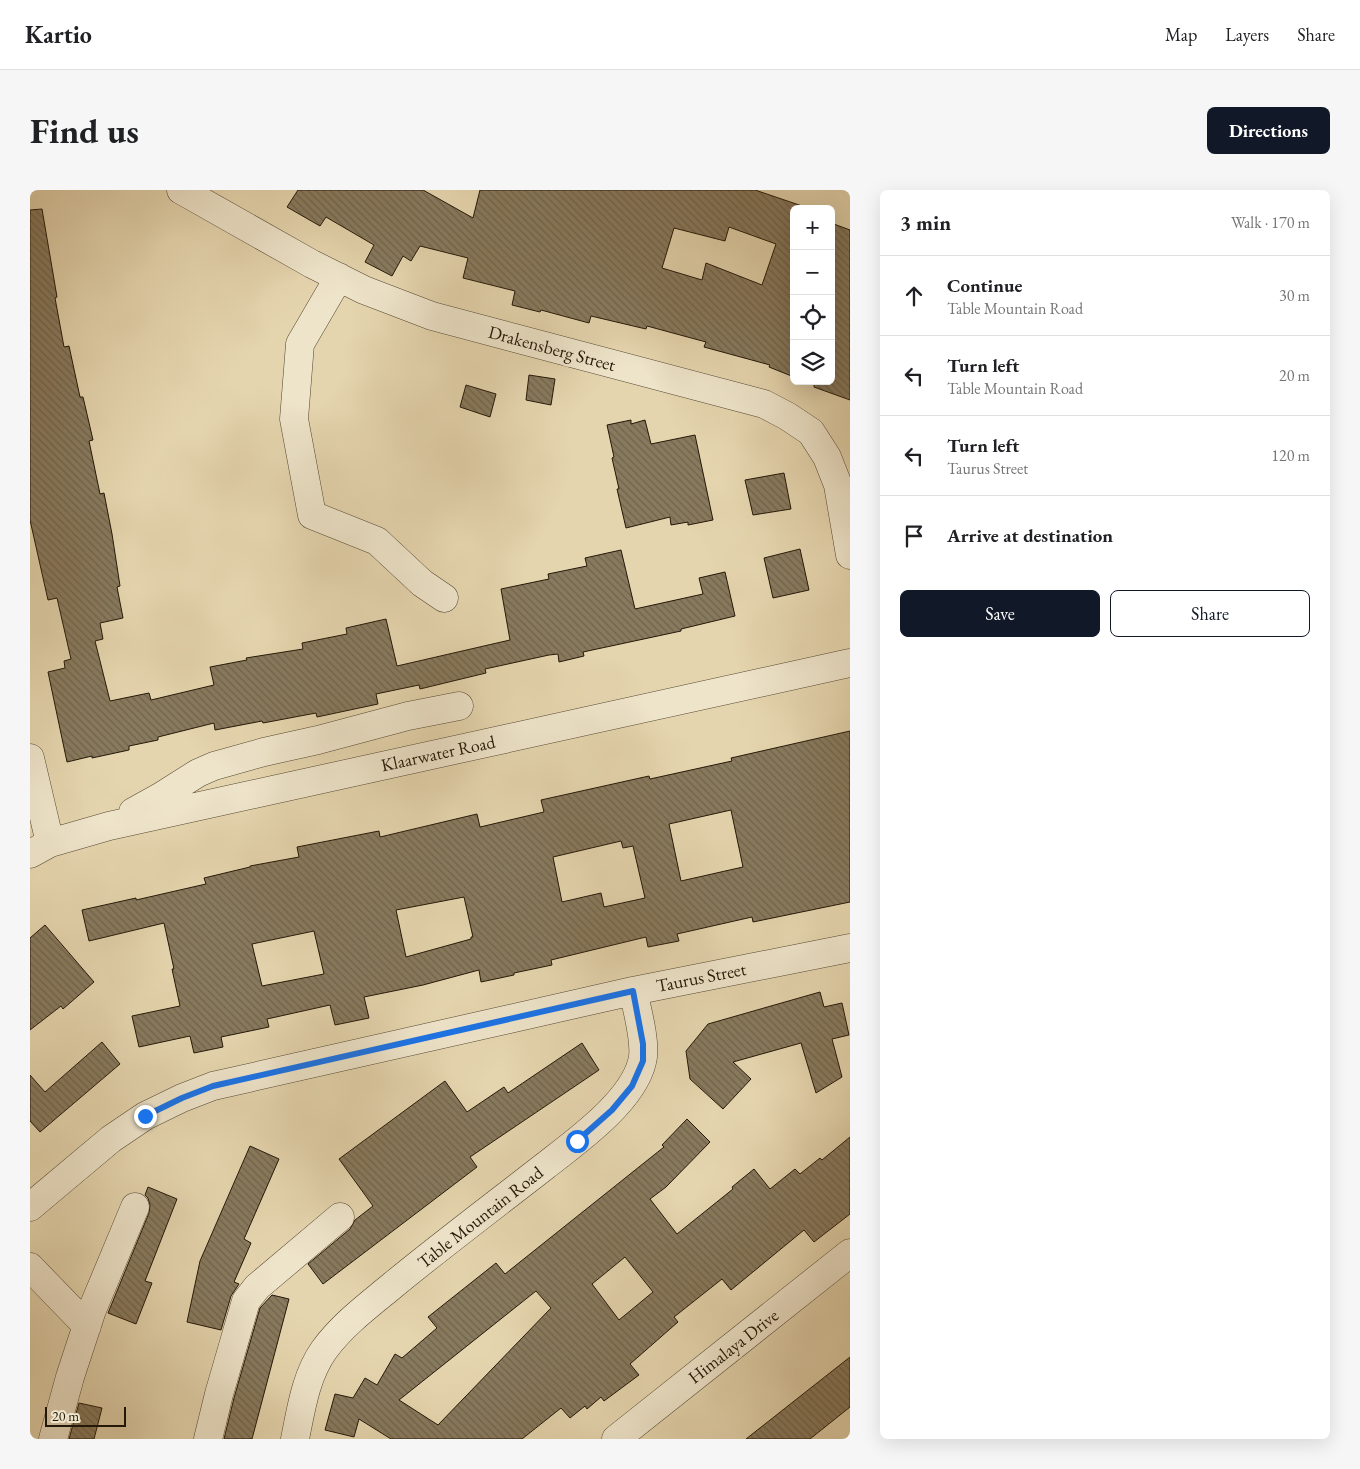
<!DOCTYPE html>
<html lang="en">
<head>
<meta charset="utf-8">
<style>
	body { margin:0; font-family:"EB Garamond",serif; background:#f6f6f6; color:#202124 }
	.controls { position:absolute; right:15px; top:15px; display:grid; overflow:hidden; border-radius:8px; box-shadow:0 5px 20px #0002 }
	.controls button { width:45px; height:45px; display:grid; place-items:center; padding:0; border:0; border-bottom:1px solid #e0e0e0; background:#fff; color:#202124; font:25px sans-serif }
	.scale { position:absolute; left:15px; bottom:12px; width:81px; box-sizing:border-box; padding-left:5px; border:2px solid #241808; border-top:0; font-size:14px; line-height:18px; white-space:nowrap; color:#241808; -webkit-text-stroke:4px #eee4ca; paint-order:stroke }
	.stop { position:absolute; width:15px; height:15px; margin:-11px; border:4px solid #1a73e8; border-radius:50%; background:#fff }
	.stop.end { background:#1a73e8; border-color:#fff; box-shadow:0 1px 5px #0008 }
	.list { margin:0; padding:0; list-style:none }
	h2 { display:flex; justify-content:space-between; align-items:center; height:65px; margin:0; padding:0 20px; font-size:21px }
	h2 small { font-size:16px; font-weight:400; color:#757577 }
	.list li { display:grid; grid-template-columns:32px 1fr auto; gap:15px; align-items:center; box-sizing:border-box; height:80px; padding:0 20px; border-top:1px solid #e0e0e0 }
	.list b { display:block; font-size:19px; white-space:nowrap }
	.list p { margin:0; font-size:16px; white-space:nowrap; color:#757577 }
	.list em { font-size:16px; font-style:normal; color:#757577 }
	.actions { display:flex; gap:10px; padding:15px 20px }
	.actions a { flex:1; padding:11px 0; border:1px solid #111827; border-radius:8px; text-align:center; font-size:18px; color:#111827 }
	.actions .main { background:#111827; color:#fff }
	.icon { flex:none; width:28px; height:28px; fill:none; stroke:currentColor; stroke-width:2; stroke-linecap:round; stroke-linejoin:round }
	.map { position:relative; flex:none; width:820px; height:1249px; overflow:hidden; border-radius:8px }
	header { display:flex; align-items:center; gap:30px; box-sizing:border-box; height:70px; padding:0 25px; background:#fff; border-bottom:1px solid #e0e0e0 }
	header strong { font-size:24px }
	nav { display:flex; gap:28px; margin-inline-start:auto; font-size:18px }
	.intro { display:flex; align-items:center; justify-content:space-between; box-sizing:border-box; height:120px; padding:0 30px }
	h1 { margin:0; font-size:35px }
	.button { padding:12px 22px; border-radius:8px; background:#111827; color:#fff; font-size:18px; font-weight:700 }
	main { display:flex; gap:30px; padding:0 30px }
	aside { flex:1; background:#fff; border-radius:8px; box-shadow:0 5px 20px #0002 }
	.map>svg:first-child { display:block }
</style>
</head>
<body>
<header>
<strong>Kartio</strong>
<nav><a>Map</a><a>Layers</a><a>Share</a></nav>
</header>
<div class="intro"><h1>Find us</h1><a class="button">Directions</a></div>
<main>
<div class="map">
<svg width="820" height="1249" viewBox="0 0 820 1249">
	<defs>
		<pattern id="building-back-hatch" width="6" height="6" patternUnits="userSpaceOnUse" patternTransform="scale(1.25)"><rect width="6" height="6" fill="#887a5e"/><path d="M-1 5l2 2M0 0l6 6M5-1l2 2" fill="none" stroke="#6f634c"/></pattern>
	</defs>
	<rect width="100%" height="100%" fill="#e5d5ae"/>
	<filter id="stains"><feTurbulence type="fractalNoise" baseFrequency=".004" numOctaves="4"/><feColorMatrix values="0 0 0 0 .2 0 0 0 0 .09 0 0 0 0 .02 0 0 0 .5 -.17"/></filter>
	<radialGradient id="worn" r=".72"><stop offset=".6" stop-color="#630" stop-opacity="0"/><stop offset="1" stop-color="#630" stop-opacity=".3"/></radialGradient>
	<!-- building -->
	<path fill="url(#building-back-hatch)" stroke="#241808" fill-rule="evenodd" d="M268,0H393L443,28L450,0H725L778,18L764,19V187L739,177L740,175L674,157L676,152L617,136L616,139L561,126L559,133L511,120L510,122L482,115L485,101L433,88L438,68L390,56L381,71L373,66L362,86L335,72L344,55L296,27L290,36L257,17ZM699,37L746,54L732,95L676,73L672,90L632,78L644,38L695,51Z
		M12,19L27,107L25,108L34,157L39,156L50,207H53L63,250L59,251L70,304L74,303L82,344L90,396L87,397L93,428L70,433L73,449L65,451L80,511L119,503L121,510L184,495L180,477L217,470L216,468L273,459L272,453L317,444L316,438L356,429L367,476L480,450L471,399L519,389L518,384L557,376L555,368L591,360L605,419L673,404L669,388L695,382L705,426L651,439V441L553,462L554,466L529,472L528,464L519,465L455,479L456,483L390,499L389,495L346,504L348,514L287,527L286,523L233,533L232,531L185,540L184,533L128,547V550L99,556V560L62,568V566L37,572L18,482L35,478L34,471L41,469L27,408L18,410L0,330V20Z
		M801,33L820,40V210L784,197V194L776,191H801Z
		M499,185L525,189L521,215L496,210Z
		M436,195L466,204L460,227L430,217Z
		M601,230V234L615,230L621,254L665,245L683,330L658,335V332L641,335L640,327L596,338L587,299H589L582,268L584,267L577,235Z
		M754,283L761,319L723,325L715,290Z
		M770,359L779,400L743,408L734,368Z
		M820,541V712L723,732L722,727L647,744L649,751L618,757L616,747L521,770L522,775L484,783V785L451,792L449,780L393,795L334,807L339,828L305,835L300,815L237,829L239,837L191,847L193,857L164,863L160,846L109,857L102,826L150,816L142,779H144L134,733L59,751L52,720L106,708V710L176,694L174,688L220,677V676L269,667L267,657L349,641L350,647L447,624L450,637L514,622L511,610L619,586L620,589L702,571L701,568ZM701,620L713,677L651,691L639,634ZM591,651L593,658L603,656L615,708L574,717L571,703L532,712L523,667ZM434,707L443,747H441V749L376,767L366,720ZM284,741L294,784L232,796L222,754Z
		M15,735L64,792L33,819L31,816L0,840V748Z
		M790,802L794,817L812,813L819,845L802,849L812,887L786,903L771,853L703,872L721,889L693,919L660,889L656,861L678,834Z
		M72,852L90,874L10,942L0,931V885L15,902Z
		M552,853L569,880L440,967L447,977L293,1094L278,1074L320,1039L325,1030L343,1016L309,969L415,891L437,922L474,897L478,903Z
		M657,929L680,952L636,997L620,1009L647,1044L703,999L702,997L724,979L740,999L765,979L770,984L790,968L792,970L820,947V1024L784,1052L774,1040L701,1100L692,1089L644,1127L648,1132L600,1174L609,1185L574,1211L571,1207L557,1219L555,1216L540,1228L531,1218L492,1249H361L329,1229L324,1247L295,1240L305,1204L323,1208L335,1188L347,1195L365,1164L372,1168L407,1138L398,1127L466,1073L475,1084L634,957L632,955ZM595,1067L623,1102L589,1130L562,1094ZM506,1101L521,1118L408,1235L369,1210Z
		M220,956L249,969L214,1049L221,1053L204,1092L209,1094L201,1106L191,1140L157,1132L170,1071Z
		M118,997L147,1009L115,1091L122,1093L106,1134L78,1123L119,1023L120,1015L118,1008L115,1005Z
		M242,1105L259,1109L222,1249H194L204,1208L230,1118Z
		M820,1167V1217L780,1249H716Z
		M49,1213L72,1218L64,1249H39Z"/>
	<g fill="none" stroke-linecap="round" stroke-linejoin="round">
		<defs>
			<path id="minor" d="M151,0L282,74L334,100L402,126L734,214L757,226L781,242L797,267L808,295L820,365
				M309,87L270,154L264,229L282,325L347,351L392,393L414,408
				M0,568L20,653
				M103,622L130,607L168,583L184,576L234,562L288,550L378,526L429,516
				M0,664L20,653L79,636L820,473
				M0,1017L81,949L115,926L152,908L183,896L603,801L820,758
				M0,1077L57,1136
				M23,1249L40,1187L62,1120L105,1017
				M178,1249L189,1204L216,1111L227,1097L310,1027
				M265,1249C271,1219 276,1185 294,1160C313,1134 339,1115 363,1095C413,1054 465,1015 515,976C547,951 602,912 612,872C617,855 607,819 603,801
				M586,1249L820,1063"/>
		</defs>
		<!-- minor casing -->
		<use href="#minor" stroke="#544732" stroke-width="29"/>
		<!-- minor -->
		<use href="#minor" stroke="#eee4ca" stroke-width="28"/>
	</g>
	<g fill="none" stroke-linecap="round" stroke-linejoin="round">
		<!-- route -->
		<path stroke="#1a73e8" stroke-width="6" d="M115,926L152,908L183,896L603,801L613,854V871L602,896L582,920L547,951"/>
	</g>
	<g text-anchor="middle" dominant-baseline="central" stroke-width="5" stroke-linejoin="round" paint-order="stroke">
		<!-- street labels -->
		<g font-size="18" fill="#241808" stroke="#eee4ca">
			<text transform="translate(522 158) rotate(15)">Drakensberg Street</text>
			<text transform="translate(408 563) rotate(-12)">Klaarwater Road</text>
			<text transform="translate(671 787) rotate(-11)">Taurus Street</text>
			<text transform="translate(450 1027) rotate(-38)">Table Mountain Road</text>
			<text transform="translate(703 1156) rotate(-38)">Himalaya Drive</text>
		</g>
	</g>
	<rect width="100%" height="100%" filter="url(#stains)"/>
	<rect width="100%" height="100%" fill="url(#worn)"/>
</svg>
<div class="controls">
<button>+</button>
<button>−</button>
<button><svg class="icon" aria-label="locate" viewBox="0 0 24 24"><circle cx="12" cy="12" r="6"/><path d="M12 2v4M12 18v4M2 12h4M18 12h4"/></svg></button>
<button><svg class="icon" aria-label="layers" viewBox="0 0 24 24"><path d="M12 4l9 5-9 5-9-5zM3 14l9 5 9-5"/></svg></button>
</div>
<div class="scale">20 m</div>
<div class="stop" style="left:547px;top:951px"></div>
<div class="stop end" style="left:115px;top:926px"></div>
</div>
<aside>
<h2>3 min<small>Walk · 170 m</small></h2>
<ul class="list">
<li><svg class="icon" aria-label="ahead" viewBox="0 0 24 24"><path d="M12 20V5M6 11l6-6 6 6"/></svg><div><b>Continue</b><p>Table Mountain Road</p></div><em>30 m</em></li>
<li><svg class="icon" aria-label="left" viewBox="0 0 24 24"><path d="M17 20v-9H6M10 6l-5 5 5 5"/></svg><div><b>Turn left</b><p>Table Mountain Road</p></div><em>20 m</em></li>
<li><svg class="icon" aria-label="left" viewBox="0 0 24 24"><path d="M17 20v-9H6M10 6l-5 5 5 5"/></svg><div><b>Turn left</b><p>Taurus Street</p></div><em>120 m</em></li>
<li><svg class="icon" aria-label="arrive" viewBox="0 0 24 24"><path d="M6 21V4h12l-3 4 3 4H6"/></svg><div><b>Arrive at destination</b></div></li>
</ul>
<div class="actions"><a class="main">Save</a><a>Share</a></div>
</aside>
</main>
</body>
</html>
